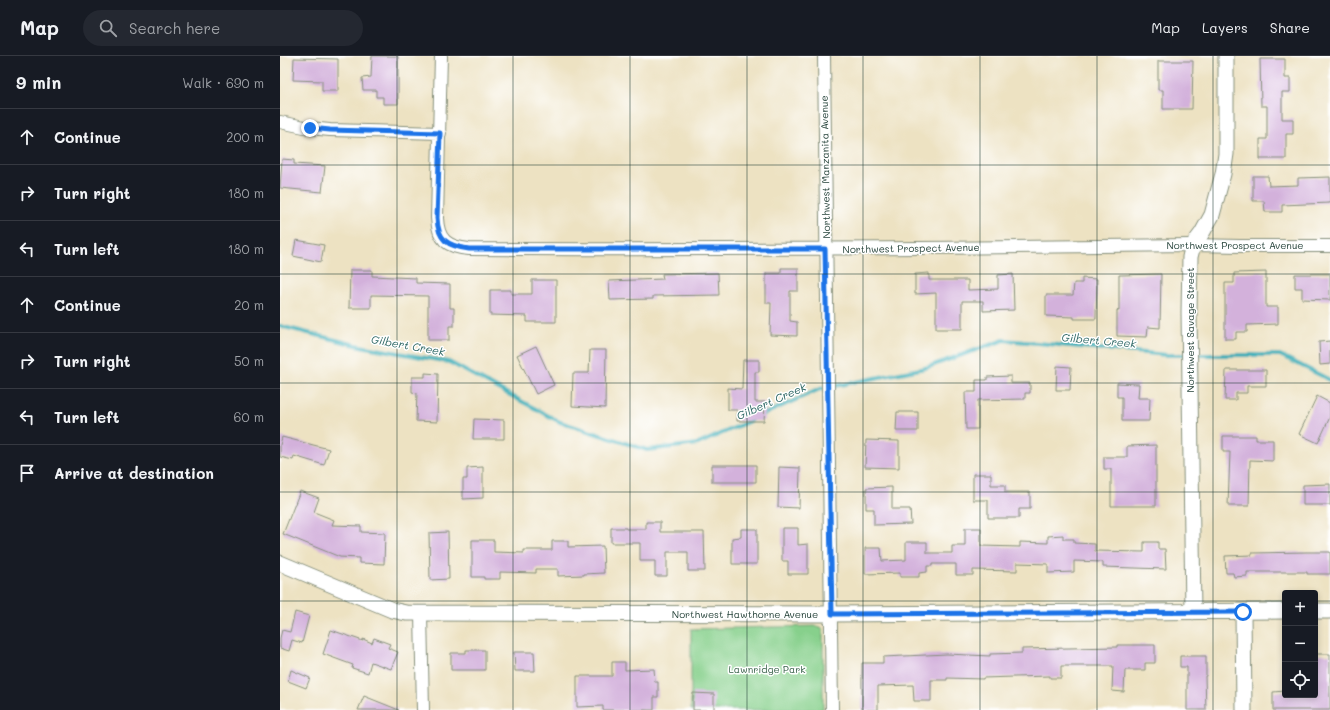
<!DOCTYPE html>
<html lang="en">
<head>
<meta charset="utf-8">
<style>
	body { margin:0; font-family:Mali,sans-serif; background:#242831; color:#f1f3f6 }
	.controls { position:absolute; right:12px; bottom:12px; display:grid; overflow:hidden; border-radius:4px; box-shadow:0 2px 6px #0003 }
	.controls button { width:36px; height:36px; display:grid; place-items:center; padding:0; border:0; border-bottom:1px solid #363941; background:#171b24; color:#f1f3f6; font:20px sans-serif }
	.stop { position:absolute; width:12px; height:12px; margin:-9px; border:3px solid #1a73e8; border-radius:50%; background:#fff }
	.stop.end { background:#1a73e8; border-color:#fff; box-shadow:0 1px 4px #0008 }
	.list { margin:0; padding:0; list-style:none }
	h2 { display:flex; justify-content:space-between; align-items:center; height:52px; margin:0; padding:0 16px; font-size:17px }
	h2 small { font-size:13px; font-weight:400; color:#9ea1a6 }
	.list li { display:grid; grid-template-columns:26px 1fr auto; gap:12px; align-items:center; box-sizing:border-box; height:56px; padding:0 16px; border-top:1px solid #363941 }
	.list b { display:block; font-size:15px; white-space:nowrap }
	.list em { font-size:13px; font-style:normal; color:#9ea1a6 }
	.icon { flex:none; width:22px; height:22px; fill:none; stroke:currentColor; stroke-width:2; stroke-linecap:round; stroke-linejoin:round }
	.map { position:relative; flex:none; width:1050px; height:654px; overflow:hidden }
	header { display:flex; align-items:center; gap:24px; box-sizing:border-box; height:56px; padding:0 20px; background:#171b24; border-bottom:1px solid #363941 }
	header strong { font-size:19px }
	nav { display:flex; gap:22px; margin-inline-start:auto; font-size:14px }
	.search { width:280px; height:36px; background:#242831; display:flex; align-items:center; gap:10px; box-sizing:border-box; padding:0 14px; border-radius:22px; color:#9ea1a6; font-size:15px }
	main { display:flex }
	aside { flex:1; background:#171b24 }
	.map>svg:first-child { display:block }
</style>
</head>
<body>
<header>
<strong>Map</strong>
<div class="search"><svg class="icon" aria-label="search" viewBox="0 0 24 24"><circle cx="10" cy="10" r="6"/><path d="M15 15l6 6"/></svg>Search here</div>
<nav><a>Map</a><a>Layers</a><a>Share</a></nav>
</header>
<main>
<aside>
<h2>9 min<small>Walk · 690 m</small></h2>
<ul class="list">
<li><svg class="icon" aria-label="ahead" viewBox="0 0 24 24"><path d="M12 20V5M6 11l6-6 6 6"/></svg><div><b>Continue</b></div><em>200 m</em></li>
<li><svg class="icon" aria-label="right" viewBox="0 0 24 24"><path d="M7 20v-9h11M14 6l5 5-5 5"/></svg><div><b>Turn right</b></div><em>180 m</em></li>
<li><svg class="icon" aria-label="left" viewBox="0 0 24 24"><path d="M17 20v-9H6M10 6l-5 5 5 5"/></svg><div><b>Turn left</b></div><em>180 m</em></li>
<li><svg class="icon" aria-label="ahead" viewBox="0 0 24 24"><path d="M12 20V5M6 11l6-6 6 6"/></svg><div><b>Continue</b></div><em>20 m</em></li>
<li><svg class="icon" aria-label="right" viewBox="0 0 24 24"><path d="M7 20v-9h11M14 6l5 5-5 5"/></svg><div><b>Turn right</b></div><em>50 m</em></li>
<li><svg class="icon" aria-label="left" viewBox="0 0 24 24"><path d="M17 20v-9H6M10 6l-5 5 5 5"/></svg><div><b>Turn left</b></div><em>60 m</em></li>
<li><svg class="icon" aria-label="arrive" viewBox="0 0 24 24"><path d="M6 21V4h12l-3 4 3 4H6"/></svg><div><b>Arrive at destination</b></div></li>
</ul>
</aside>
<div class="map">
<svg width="1050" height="654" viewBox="0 0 1050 654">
	<rect width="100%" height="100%" fill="#fff"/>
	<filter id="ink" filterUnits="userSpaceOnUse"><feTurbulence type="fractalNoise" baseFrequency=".025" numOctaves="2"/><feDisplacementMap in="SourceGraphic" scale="8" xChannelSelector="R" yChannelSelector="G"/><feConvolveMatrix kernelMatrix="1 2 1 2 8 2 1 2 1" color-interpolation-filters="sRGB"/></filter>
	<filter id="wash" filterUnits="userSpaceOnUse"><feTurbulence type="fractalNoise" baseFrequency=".012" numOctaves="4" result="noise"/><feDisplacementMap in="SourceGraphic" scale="16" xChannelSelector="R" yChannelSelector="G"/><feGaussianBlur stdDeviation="0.9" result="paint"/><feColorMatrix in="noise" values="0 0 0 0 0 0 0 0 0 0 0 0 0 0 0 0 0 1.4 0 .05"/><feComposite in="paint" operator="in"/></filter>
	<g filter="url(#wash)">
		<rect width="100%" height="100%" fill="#ede2c2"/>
		<!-- green -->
		<path fill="#87d08c" stroke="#538660" d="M535,570L543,573V654H411V573Z"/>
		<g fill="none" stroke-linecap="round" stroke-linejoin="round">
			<!-- stream -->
			<path stroke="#3eaeb8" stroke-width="4" d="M0,270L80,290L169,306L280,366L367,394L418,388L472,364
				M480,360L540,333L645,312L724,284L887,299H1000L1050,324"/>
		</g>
		<g id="blocks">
			<!-- building -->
			<path fill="#d3b1db" d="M92,0H118V48H103V41H96V34H83L82,22L91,21Z
				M14,2L58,3V35H42V25L13,24Z
				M980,3H1005V22H1010V36H1002V63H1013V78H1006V103H980V83H987V50H981Z
				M878,5H913L912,53H883V34H878Z
				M2,103L14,104V108L45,110L42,136L0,132Z
				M973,120H988L989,130L1018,129V122L1050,121V147L1002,149V156H985L984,145H973Z
				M16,184L44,189L41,206L13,200Z
				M501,212H518V235H510V265L517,266V280L490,279L491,247H486V217H501Z
				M70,214H92V220L136,222V227L170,228V252H174V270H169V284H148V240L91,239V252H69Z
				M986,216V251H998V268L967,269V276H956V283H945V227H954V217Z
				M438,217L439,239L373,240V243L330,244L329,225L383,223L382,218Z
				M649,217V224H688V234L718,233V219L733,218L734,254L703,255V245H682V273H656V237L635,238V218Z
				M881,218L880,272L868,271L867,281L837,280V254L839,255V219Z
				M1015,218H1050V244L1022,243V232H1015Z
				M802,222L817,223L816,263H794V261L766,260V239H793L794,227H802Z
				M252,224H276V266H247V260L210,259V234H231V238H252Z
				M1050,285V308L1040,309L1039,286Z
				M256,290L274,329L256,338L237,299Z
				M310,294H326L325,352L292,350L293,317H309Z
				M463,304H479V316H475V346H485L484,365H457V354H448V332L462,333Z
				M777,310L791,311L790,334H776Z
				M946,314H986V330H967V337H956V344H945Z
				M145,317L158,318L157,366L136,365L137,337L132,336V321H145Z
				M731,320V327H750V337H745V343L698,344V373H686L685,336H696V324H707V321Z
				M837,327L859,328L858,342H870L869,365H842V341H837Z
				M1037,340L1050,347V361L1038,387L1019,378Z
				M617,356H638V375H616Z
				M194,363L224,364V383H193Z
				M943,380H976V384H993V405L970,404L969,450H948L950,396H943Z
				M2,381L49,393L44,409L14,400L13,404L0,401V389Z
				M586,384L619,385V412L585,411Z
				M876,389V450H831V413H824V401H847V390Z
				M432,409H476V426H432Z
				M203,411V442L183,443V423H187V412Z
				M499,411L520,412L519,452L498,451Z
				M693,418H711V429H725V436H750V453H739V462H708V444H693Z
				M1050,428V449H1023V429Z
				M612,431V453H630L631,468L594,469V453H586V432Z
				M20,435L39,442L34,456L54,464L52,469L81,470V476L105,477L104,508L79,507V502L60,501L3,478Z
				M366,466H380V476H424L425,515H408V496H387V520H375V505H360V487H331V472H346V473H366Z
				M502,472H518V489L528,488V518H508V505H502Z
				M685,472H701V490L740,491V486L768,487V480L783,479V483H794V487L815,488V495L864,496V486H878V493H885L886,513L823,511V506L794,505V516L768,517V508L737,507V515L693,514V519H676V508H652V510H647V516L639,517V521H620V517L585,518V492H601L602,505L626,504V486H647V497H672V490H685Z
				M461,473H477V508H452V482L461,481Z
				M168,476L169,523L150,524L149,477Z
				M192,484H214V496L244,497V494H272V485H288V491L323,490L324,517L304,518V519L278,520V513H256V517L220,516V523H204V521H192Z
				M1026,496H1050V518H1027V516H967V520L954,521L953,517H946L945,500L972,499V497Z
				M15,556L29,560L22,587L12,584L9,595L0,592V582L2,574L10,576Z
				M51,574L83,585V583L92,587L94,582L110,588L108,592L118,596L111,613L91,606L88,617L72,612L73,609L43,598Z
				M837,589H875V607H865V614H845L844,636L832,635L833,610H781V622H770V620L734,621L703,622V623L667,622V624H651V645H634L633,629L598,630V654H582V607H603V601L667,598L710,600V598L742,597V593L837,591Z
				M186,594H205V614H171V597H186Z
				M234,596H254L255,615H235Z
				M1035,598H1050V654H993V636L1005,635V639H1035Z
				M900,600H926V620H925L926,654H907V611H900Z
				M332,606H345V614L374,613L375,626H378V641H374V654H323V650L297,651V620H332Z
				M11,614L30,622L26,632L8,625Z
				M413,637L434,638V654H413Z
				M84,640L119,654H78Z"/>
		</g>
	</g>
	<g filter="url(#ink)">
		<use href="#blocks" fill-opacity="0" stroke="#86907b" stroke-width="1"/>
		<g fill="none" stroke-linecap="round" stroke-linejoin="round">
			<defs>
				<path id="minor" d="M161,0L157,162C158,184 167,191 189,193C430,194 671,192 913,189L960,190H1050
					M544,0L552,654
					M0,66L29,72L50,74L160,77
					M141,557L143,654"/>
				<path id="tertiary" d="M0,507L112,554L126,557L551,558L1005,555
					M1035,555H1050
					M913,556L909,256L910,201L913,189L922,177L932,159L943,118L946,98V0
					M963,556L964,654"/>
			</defs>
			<!-- minor casing -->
			<use href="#minor" stroke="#86907b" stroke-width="14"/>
			<!-- tertiary casing -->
			<use href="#tertiary" stroke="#86907b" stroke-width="17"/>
			<!-- minor -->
			<use href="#minor" stroke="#fff" stroke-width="12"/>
			<!-- tertiary -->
			<use href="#tertiary" stroke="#fff" stroke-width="15"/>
		</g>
	</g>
	<g fill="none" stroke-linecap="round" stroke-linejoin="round" filter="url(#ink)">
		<!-- route -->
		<path stroke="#1a73e8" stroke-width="5" d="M30,72L50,74L160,77L157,162C158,184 167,190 189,193H545L552,558L963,556"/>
	</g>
	<!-- grid -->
	<path fill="none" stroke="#1f3d34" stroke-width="1" stroke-opacity="0.55" d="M117,0V654M233,0V654M350,0V654M467,0V654M583,0V654M700,0V654M817,0V654M933,0V654M0,109H1050M0,218H1050M0,327H1050M0,436H1050M0,545H1005M1035,545H1050"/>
	<g text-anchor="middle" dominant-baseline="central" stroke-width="3" stroke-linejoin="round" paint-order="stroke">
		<!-- street labels -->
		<g font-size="10" fill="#1f3d34" stroke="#fff">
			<text transform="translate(545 111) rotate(-91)">Northwest Manzanita Avenue</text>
			<text x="955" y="189">Northwest Prospect Avenue</text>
			<text transform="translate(631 192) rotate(-1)">Northwest Prospect Avenue</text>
			<text transform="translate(910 274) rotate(-90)">Northwest Savage Street</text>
			<text x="465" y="558">Northwest Hawthorne Avenue</text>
		</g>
		<!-- park labels -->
		<g font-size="10" fill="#39624a" stroke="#fff">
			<text x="487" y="613">Lawnridge Park</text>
		</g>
		<!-- water labels -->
		<g font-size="11" font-style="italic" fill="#2a6562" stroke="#fff">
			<text transform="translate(819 284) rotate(5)">Gilbert Creek</text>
			<text transform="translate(128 289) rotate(10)">Gilbert Creek</text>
			<text transform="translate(491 345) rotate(-24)">Gilbert Creek</text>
		</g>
	</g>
</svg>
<div class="controls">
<button>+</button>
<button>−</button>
<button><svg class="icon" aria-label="locate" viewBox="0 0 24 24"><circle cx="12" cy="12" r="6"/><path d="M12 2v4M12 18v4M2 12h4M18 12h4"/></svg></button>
</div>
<div class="stop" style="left:963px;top:556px"></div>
<div class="stop end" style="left:30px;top:72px"></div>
</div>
</main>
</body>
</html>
